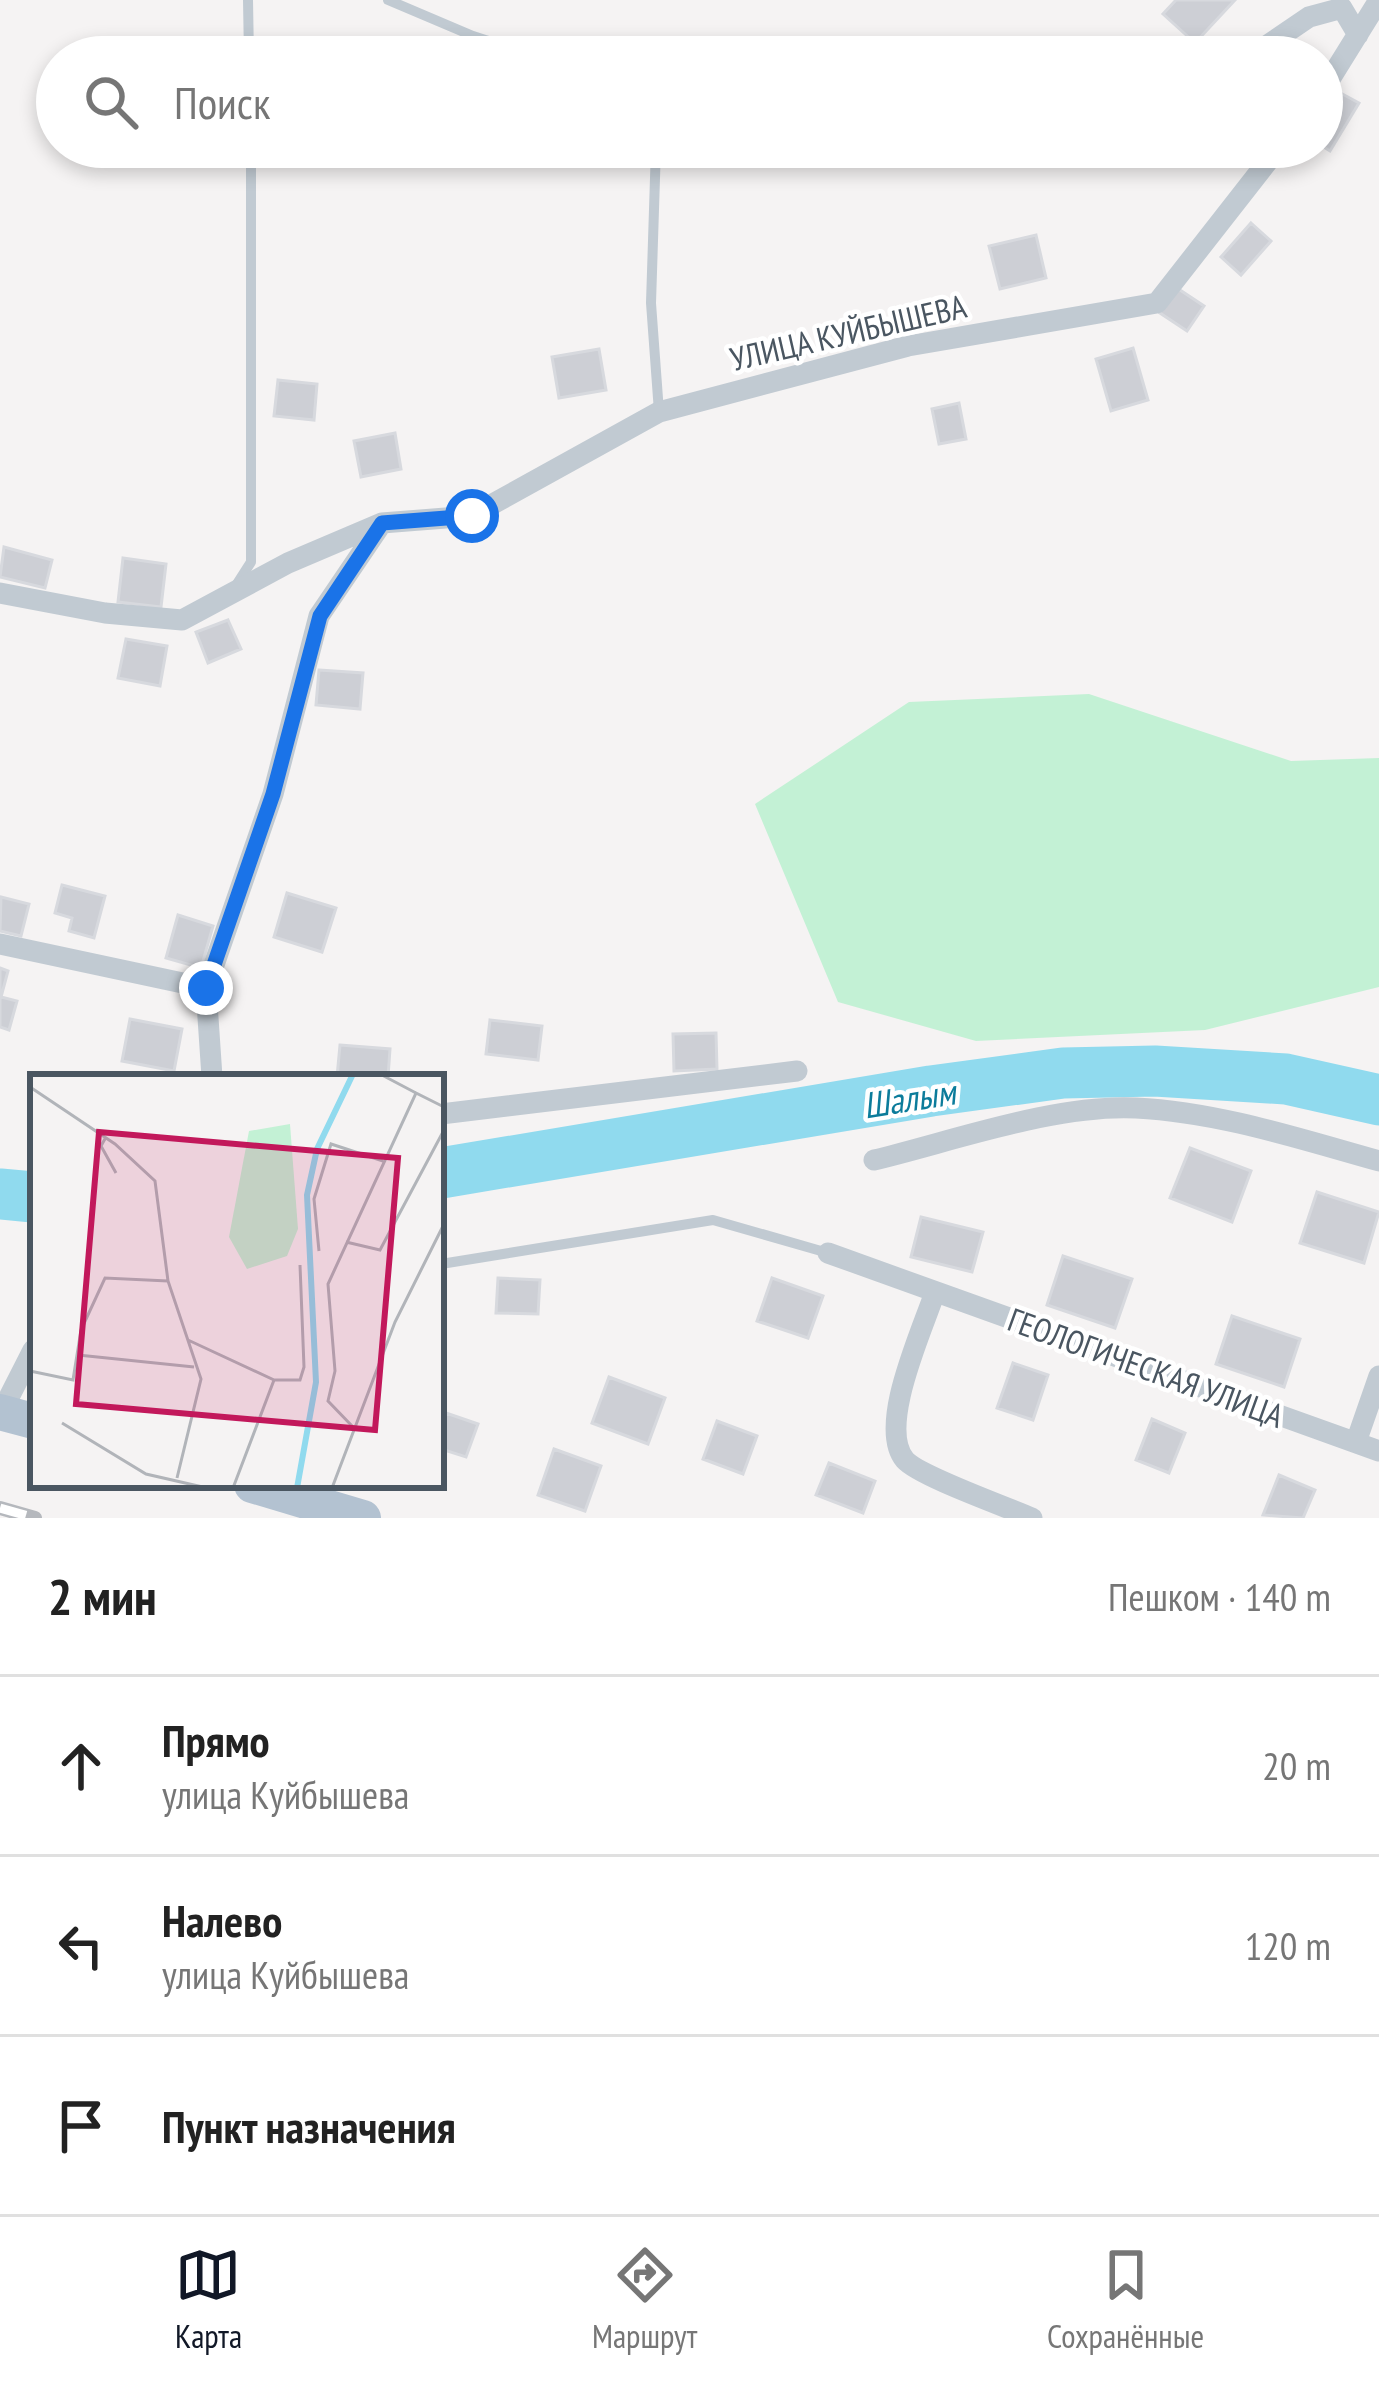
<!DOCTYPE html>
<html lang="ru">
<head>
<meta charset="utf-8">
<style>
	body { margin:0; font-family:"PT Sans Narrow",sans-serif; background:#f2f2f2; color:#222 }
	.stop { position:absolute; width:36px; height:36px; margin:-27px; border:9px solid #1a73e8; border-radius:50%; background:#fff }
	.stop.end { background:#1a73e8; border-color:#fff; box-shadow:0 3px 12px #0008 }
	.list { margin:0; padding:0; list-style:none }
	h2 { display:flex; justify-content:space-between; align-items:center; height:156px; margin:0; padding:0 48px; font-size:51px }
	h2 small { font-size:39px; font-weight:400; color:#767676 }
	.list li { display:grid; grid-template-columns:78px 1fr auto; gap:36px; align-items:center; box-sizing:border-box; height:180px; padding:0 48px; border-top:3px solid #e0e0e0 }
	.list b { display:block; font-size:45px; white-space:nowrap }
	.list p { margin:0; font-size:39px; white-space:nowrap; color:#767676 }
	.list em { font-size:39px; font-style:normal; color:#767676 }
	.icon { flex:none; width:66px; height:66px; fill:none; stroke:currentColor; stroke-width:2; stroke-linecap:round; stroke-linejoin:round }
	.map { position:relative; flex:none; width:1379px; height:1518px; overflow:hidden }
	.search { position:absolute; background:#fff; box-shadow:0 6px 18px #0003; left:36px; right:36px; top:36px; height:132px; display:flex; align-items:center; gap:30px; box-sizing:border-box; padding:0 42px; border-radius:66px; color:#767676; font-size:45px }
	.sheet { height:696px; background:#fff }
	nav { display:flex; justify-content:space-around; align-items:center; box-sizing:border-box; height:168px; border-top:3px solid #e0e0e0; background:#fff; font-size:33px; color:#767676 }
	nav a { display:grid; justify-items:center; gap:6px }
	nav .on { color:#111827 }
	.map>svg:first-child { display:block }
</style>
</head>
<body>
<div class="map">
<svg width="1379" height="1518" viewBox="0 0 1379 1518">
	<rect width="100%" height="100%" fill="#f5f3f3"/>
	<!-- green -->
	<path fill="#c3f1d5" d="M1089,694L1291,761L1379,758V987L1205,1030L976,1041L838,1002L755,804L909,702Z"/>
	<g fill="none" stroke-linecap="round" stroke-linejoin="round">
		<!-- river -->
		<path stroke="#90daee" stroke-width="51" d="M441,1173L931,1091L1063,1073L1155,1071L1286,1079L1379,1100
			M0,1194L33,1197"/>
	</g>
	<!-- building -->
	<path fill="#cdcfd5" stroke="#d7d9de" stroke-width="3" d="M1176,0H1235L1195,43L1163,14Z
		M1335,90L1359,103L1330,151L1322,146V110Z
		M1251,223L1271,241L1241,275L1221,257Z
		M1036,235L1046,278L1000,289L989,246Z
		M1177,288L1204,306L1187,331L1160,313Z
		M1133,348L1148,400L1111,411L1096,359Z
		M599,349L606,390L559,398L552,357Z
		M278,380L317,384L314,420L274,416Z
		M959,403L966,439L939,444L932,409Z
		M395,433L401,469L361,477L354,441Z
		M4,547L52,560L45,588L0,577Z
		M123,558L166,564L161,607L118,602Z
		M228,620L241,649L208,663L196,632Z
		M126,639L167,646L160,686L118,678Z
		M319,670L363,673L360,709L316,705Z
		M62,885L105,896L94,938L69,931L72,918L55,913Z
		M287,893L336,908L322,952L274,937Z
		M1,897L29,904L21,936L0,931Z
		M178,915L213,926L201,968L166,958Z
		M0,968L8,971L1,997L17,1001L9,1030L0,1027Z
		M130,1019L182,1029L174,1071L122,1061Z
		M490,1020L542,1026L538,1060L486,1054Z
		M716,1033L717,1069L674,1071L673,1034Z
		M340,1045L390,1049L388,1077H337Z
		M1190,1148L1251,1171L1232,1222L1170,1198Z
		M1317,1192L1379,1212L1364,1263L1300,1243Z
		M921,1217L983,1232L972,1272L911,1257Z
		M1063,1256L1132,1279L1115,1328L1047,1305Z
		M498,1278L540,1280L538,1314L496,1313Z
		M772,1278L823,1296L808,1338L757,1321Z
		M1232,1316L1300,1339L1284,1387L1216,1364Z
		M1013,1363L1048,1375L1033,1420L997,1408Z
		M609,1377L665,1398L648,1444L592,1423Z
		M446,1413L478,1424L466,1457L441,1449Z
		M1152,1419L1185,1433L1169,1473L1136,1460Z
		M717,1421L757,1436L743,1474L703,1459Z
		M554,1449L601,1466L585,1511L538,1495Z
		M829,1463L875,1481L863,1513L816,1495Z
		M1279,1475L1315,1490L1303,1518L1263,1515Z"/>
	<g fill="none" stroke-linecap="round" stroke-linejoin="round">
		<!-- service -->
		<path stroke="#c1cad2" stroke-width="10" d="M248,0L249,57
			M388,0L473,36L538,57
			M656,147L651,303L659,412
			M235,587L251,562V147
			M441,1264L713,1220L828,1253"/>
		<!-- minor -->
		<path stroke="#c1cad2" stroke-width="21" d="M1250,57L1309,17L1342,8L1358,35
			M1322,92L1379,0
			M0,593L105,613L182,620L288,563L382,523L471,516L659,412L908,346L1157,303L1279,147
			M0,944L206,988L273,794L319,616L382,523
			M206,988L212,1077
			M441,1114L797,1071
			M874,1160C953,1141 1056,1104 1136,1108C1218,1112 1300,1139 1379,1161
			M828,1253L1379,1451
			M935,1292C922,1331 877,1427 905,1460C919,1476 1007,1507 1032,1518
			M1,1413L33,1350
			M1356,1442L1379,1376"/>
		<!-- primary -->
		<path stroke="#b3c2d1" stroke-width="36" d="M0,1412L33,1421
			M252,1485L363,1518"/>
		<defs>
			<path id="rail" d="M0,1508L35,1518"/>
		</defs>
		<!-- rail casing -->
		<use href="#rail" stroke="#b5b8bd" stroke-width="14"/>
		<!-- rail -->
		<use href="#rail" stroke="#fff" stroke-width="9" stroke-dasharray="27" stroke-linecap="butt"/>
	</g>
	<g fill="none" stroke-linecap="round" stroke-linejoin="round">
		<!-- route -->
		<path stroke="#1a73e8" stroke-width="15" d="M206,988L273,794L320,616L382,523L472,516"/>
	</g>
	<g text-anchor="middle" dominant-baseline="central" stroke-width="9" stroke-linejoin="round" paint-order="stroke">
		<!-- street labels -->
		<g font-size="33" fill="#4a5661" stroke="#fff">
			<text transform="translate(848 332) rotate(-13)">УЛИЦА КУЙБЫШЕВА</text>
			<text transform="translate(1146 1367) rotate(20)">ГЕОЛОГИЧЕСКАЯ УЛИЦА</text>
		</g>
		<!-- water labels -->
		<g font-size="36" font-style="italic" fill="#0c7c9b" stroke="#fff">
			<text transform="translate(909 1098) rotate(-9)">Шалым</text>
		</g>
	</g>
	<!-- overview -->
	<g transform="translate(30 1074)">
		<rect width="414" height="414" fill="#f5f3f3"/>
		<path d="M260,50L268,155L257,182L217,195L199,163L219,57Z" fill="#c3f1d5"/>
		<path fill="none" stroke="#90daee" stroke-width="6" d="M267,414L286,308L277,121L287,75L323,0"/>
		<path fill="none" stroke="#b1b4b9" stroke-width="3" d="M350,0L386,19M0,13L85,70L125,107L138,207L171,305L147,404M76,63L71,72L86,99M316,168L350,176L414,56M289,177L284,125L301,70L353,87M158,266L244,306L203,414M48,281L164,293M0,297L43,306L51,256L75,204L138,207M244,306H270L274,293L270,191M32,349L116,400L177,414M324,354L298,327L305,297L298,210L386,19L414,33M302,414L365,248L414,150"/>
		<path fill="#c2185b" fill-opacity="0.15" stroke="#c2185b" stroke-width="6" d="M69,58L368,84L345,356L46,330Z"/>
		<rect width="414" height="414" fill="none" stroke="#4a5661" stroke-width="6"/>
	</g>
</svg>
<div class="stop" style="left:472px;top:516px"></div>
<div class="stop end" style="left:206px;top:988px"></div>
<div class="search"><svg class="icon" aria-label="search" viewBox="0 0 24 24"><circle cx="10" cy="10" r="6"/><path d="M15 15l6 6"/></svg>Поиск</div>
</div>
<section class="sheet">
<h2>2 мин<small>Пешком · 140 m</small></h2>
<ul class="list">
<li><svg class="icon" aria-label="ahead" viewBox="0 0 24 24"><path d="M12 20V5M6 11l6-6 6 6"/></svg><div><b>Прямо</b><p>улица Куйбышева</p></div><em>20 m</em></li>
<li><svg class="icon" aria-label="left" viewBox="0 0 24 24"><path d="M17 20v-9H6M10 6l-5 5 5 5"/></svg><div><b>Налево</b><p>улица Куйбышева</p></div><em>120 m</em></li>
<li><svg class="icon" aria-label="arrive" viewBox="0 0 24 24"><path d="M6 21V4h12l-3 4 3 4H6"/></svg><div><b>Пункт назначения</b></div></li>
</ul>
</section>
<nav>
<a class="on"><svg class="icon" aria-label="map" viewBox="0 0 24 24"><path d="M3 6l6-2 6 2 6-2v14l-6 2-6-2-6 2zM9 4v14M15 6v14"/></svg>Карта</a>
<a><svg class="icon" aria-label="directions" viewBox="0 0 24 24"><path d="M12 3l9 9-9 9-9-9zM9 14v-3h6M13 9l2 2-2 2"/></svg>Маршрут</a>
<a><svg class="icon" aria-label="saved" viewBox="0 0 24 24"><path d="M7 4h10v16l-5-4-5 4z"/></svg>Сохранённые</a>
</nav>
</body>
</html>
